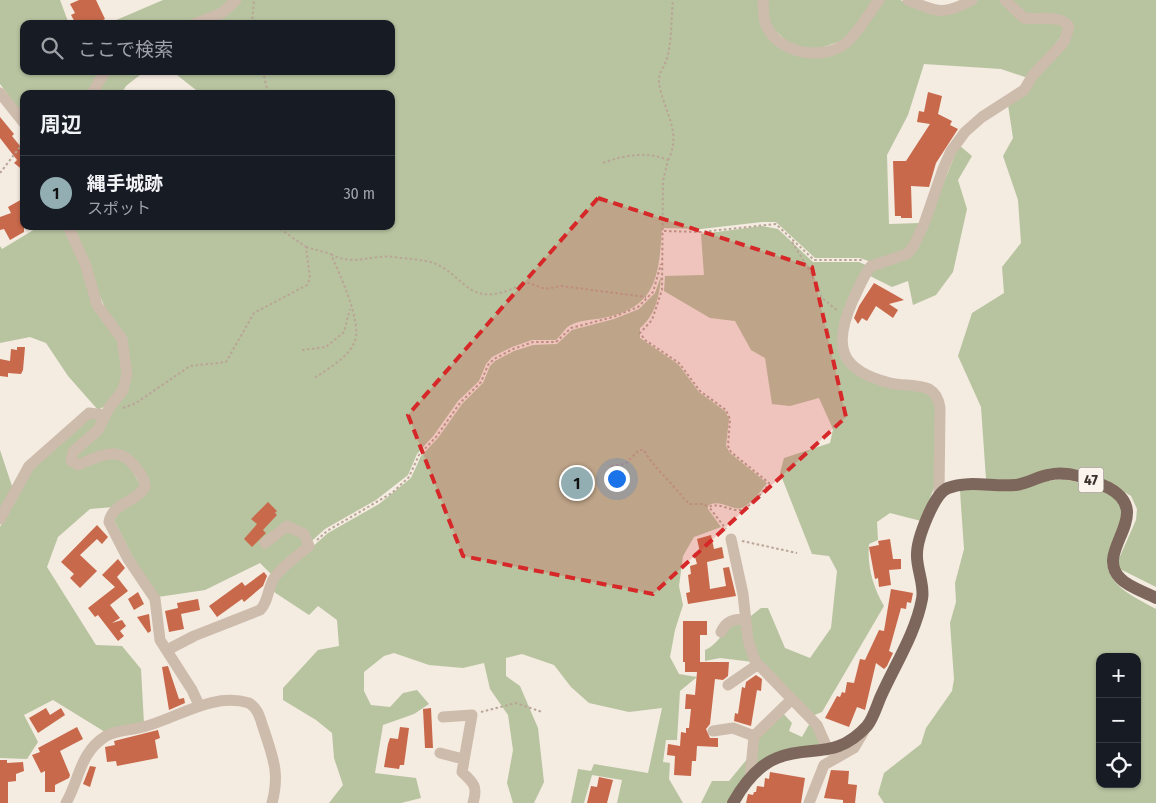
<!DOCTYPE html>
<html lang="ja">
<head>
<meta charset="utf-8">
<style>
	body { margin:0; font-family:"Fira Sans Condensed","Noto Sans JP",sans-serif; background:#20242c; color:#f1f3f6 }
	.controls { position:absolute; right:15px; bottom:15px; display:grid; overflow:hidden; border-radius:10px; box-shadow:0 1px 4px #0004 }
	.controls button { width:45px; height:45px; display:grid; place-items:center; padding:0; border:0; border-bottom:1px solid #363941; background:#171b24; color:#f1f3f6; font:25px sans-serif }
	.you { position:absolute; left:616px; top:478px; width:18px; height:18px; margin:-12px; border:4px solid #fff; border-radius:50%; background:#1a73e8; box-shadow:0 0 0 8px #1a73e833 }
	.badge { display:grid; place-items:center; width:32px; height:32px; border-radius:50%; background:#92aeb2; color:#111; font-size:16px; font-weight:700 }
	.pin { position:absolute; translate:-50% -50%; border:2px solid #fff; box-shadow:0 1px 5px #0006 }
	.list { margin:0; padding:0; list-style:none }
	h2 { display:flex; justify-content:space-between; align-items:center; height:65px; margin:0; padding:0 20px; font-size:21px }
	h2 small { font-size:16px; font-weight:400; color:#9ea1a6 }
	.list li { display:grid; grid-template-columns:32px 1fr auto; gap:15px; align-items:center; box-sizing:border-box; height:75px; padding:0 20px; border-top:1px solid #363941 }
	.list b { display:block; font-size:19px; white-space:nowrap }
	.list p { margin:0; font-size:16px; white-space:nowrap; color:#9ea1a6 }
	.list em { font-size:16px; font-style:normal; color:#9ea1a6 }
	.icon { flex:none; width:28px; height:28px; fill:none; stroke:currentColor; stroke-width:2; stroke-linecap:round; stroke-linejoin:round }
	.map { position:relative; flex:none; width:1156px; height:803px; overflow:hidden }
	.search { position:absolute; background:#171b24; box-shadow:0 1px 4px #0004; left:20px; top:20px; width:375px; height:55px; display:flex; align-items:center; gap:12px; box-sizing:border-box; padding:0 18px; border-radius:10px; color:#9ea1a6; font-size:19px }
	.panel { position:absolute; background:#171b24; box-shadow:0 1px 4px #0004; left:20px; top:90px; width:375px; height:140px; border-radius:10px }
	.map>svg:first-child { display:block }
</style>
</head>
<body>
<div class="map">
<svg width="1156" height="803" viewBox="0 0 1156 803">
	<rect width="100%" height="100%" fill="#f4ebe1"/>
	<!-- green -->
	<path fill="#b8c4a0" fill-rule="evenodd" d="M0,0H60L69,24H24V71H100L87,94H24V116L0,84Z
		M163,0H231C196,30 150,24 107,24Z
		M241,0H759L770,37L828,55L883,0H900L932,13H954L978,0H1000L1017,18L1065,25L1064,33L1028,78L1001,69L924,64L908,115L887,155L889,224L921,223L905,251L871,262L860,258H815L776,222H762L701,229L662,228C659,275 657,308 603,318C592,320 579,320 569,326C564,329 561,336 556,340H532L512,347L492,357L486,364L479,381L458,401L434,435L417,454L408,475L376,500L325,529L273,576L260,563L205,590L158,597L143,577L113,518L143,495L131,455L78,462L74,458L95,438L130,368L104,313L71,226H391V94H201L172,71H391V24H207Z
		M766,0H876L844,40L815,50L790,44L770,26Z
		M1009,0H1156V587L1118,568L1117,563L1136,520L1137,509L1131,496L1113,485L1089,471L1064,468L1015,480L986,479L981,407L958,356L972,313L1004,293L1002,267L1021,243L1018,200L1003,156L1013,138L1008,105L1072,26L1029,16Z
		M109,71H145L126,86L121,94H97Z
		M959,145L972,156L958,180L967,209L953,272L936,295L913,305L908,281L892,287L868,275L873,268L900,260L937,199Z
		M40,226H65C81,260 124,334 123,369C123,386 113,403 98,410L68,376L46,343L30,337L0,343V246L2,249Z
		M762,226L778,229L813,262H859L868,266L839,329L855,370L925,391L936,400L934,488L921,521L890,513L877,522L878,540L869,544C867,566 873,587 884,606L822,712L812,716L759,664L747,619L761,608H768L785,648L810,658L831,628L837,571L829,556L812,554L780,473L784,458L830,443L833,429L819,398L790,406L772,404L765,358L751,350L735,321L710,318L664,291L665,276L704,275L701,234Z
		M661,276C660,295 655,316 640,328V338L678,364L699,392L725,411L729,419L726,446L730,453L767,483C762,490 750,505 742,508C731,511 719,498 708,506V509L721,527L694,537L683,556L679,586L683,605L675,630L670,657L679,674L697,677L680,691L677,740H666L663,762L670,763L669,779L683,803H617L622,780L592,775L584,803H571L578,769L591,771L594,764L648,773L662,708L629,712L589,703L571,687L554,665L522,654L506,658V676L520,686L538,728L544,782L534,803H513L507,783L513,750L508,715L490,689L484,663L463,668L429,665L394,653L384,656L364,672V691L371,705L390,707L403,693L417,690L429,704L414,714L383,725L375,773L416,778L421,798L401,803H329L343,785L334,758L332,733L316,720L283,700V688L318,650L339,646L337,620L318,606L309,615L271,590L277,578L328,533L379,504L411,478L421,456L438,438L462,404L483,383L490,366L495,361L514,351L533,345L557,344L572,330L614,319L639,309L655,293Z
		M91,417L99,420L67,462L109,457L126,460L141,486L114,507L90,509L58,537L47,567L96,645L122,646L141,669L144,724L105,732L53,700L24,715L38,742L27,759L0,758V527L32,468Z
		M0,450L13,489L0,512Z
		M1064,479C1080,483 1129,494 1124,517C1120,531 1112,546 1107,560C1106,586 1137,598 1156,609V803H884L878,794L884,773L921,744L926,728L952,691L954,679L950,623L956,602L955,583L964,549L960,491ZM1100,657H1137V784H1100Z
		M743,622L753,662L720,658L705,661V650C723,642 721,626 743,622Z
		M781,711L792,723L789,731L802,737L811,721L823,741L819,746L753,766L755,743Z
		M748,758V773L727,803H701L712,781H729Z"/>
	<!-- building -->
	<path fill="#c8694b" d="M79,0H96L105,19L95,24H76L71,15L75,13L70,4Z
		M928,92L942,96L938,114L952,121L950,125L958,129L936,163L929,187L911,186L912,218H901V216H895L893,161H906L930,124L917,122L919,111L924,112Z
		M0,117L14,134L12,136L24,151V171L14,163L17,160L0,138Z
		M24,198V232L10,240L4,229L0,230V217L11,213L8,207Z
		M874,283L904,300L889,304L898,310L893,318L876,306L867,321L862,318L858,324L854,318L859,306Z
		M17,347H25L23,370L21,374L8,373V377L0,376V359L10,361L11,349L17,350Z
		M268,502L277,511L275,513L277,515L263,530L266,533L252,547L244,539L257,524L251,519Z
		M97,525L108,537L102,544L97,539L80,555L97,571L80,588L70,578L74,574L61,562Z
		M711,535L714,549L722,547L724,558L707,562L710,589L726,586L723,568L729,567L736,596L688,604L686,593L690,592L688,575L691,574L690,566L697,564L694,553L700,552L697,539Z
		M890,539L893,559H901V569L889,570L891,585L879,587L878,578L875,579L869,547L879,545L878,541Z
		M118,559L125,568L117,577L128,591L110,605L120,618L112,623L122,620L126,626L120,631L124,636L118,641L98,615L95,617L88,608L115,587L102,575Z
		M264,572L267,576L263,586L244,602L242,599L217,617L209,606L242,582L245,586Z
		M891,589L913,593L911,603L907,602L906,609L901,608L889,651L893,653L887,666L884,669L876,663L865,710L857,707L849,727L825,718L837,696L840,697L842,692L845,693L847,682L854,683L860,659L865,660L879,630L884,631Z
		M138,592L144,604L134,610L128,599Z
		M198,599L200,610L181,614L184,629L169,632L165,611L178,608L177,603Z
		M149,614L151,631L148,633L137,617Z
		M683,621H707V635H700V662H729L728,676L723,680L715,679L710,724L706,729L710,738H718V747L697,746L696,761H692L691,776L674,775L675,756L667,755L668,744L680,746L681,732L686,733V728H689L691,709H685L686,694L695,695L697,672H685V662H683Z
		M168,666L179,699L184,698L185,703L169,710L162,667Z
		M756,675L762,679L761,691L757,690L751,726L734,721L735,713L738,714L742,687L745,688L746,682Z
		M46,708L50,715L61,708L65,715L38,733L29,718Z
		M431,708L433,748H425L423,709Z
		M77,727L83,739L60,751L70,775L69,778L55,785V792H45V771L41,773L32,755L40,752L38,748Z
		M400,727L409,728L404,765H400L399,769L384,767L388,744L390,738L398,739Z
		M158,730L160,738L155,740L158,758L117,766L116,761L107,762L105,747L115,745L114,741Z
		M0,760H7V763L23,762L24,771L16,774V781L8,782V803H0Z
		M90,766L96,767L90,787L83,784Z
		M831,770L849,771L848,784L857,785L855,803H843V800L824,798Z
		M770,772L805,778L801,803H746L748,794L753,795L754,792H756L757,786L764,787L765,778L769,779Z
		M599,777L613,780L607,803H587L591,786L597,787Z"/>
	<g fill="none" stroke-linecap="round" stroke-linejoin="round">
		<!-- path -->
		<path stroke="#b9a596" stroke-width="2" stroke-dasharray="2.5 2.5" stroke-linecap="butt" d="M252,24L254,0
			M263,71L268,94
			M668,160C683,133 663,110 659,83C658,73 663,69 666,61C672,45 671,18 673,0
			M603,163C625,155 646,151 668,160L663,181L662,290L652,320L640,333L645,340L679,363L700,391L726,410L730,419L728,446L731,452L769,483C765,490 749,509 740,510C729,511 719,502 709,507L726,529
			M0,173L20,147L23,133
			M664,231L701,232L776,224L814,260H862
			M792,242L810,271L822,298L838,311
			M306,247L331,254C339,274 364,325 354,343C347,359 327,369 313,379
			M331,254C353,267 371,254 394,257C407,259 424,259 436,264C448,269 456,278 466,286C485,302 508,292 526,282L545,289L561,286L646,297
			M302,350L326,347L344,332L350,309
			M123,408L136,403L190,366L226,362L254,313L307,285L310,278L306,247L276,226
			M611,466L625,464L639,450H644C652,465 663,474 674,487C680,493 683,499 690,504H703L709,507
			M317,540L327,531L392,493L409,477L419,455L436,437L460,403L481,382L488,365L494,359L513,349L533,342H556L571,328L613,317L638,307L653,292L661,264
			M742,541L797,553
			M481,712L516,703L542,712"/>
		<!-- minor -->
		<path stroke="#cdbbac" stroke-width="11" d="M763,0C764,9 762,18 767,27C780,54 823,61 846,43C859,32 868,14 879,0
			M908,0C937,12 943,16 972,0
			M194,24L222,13L236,0
			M0,93L24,123
			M92,94L105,71
			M68,226L86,266L97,305L122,339L127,374L123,390L109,408L98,430L73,452L71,461L78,465C102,455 119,444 137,469C141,475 145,479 145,487C137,502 112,503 109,522L128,559L155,599L160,640L192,690L199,705
			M939,493L940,408C939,400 936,393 929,389C918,384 902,386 890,383C838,370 833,345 853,300C859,288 863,276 871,266L907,254L913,247L924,224L943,169L951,151L965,132L982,117L1024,90L1033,75L1064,42L1069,27C1062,14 1036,20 1024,18L1005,0
			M0,519L29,466L89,413L105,415
			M731,539L743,594L748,640L755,661L817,725L828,750
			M721,632C726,621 733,619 745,619
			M167,650L194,636L260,610C268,603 268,587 274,578C283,565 298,556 309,546L304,534L287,526L265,543
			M728,685L757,665
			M443,717L472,715L462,772C474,783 478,787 473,803
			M713,731L733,728L754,736
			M440,753L463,759
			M750,779L754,736L791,700
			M66,803C80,779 79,753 106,736C116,730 133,730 143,727C178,718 212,692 249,703C259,709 260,719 264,730C273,758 280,773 272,803
			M809,803L824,765L854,748L864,731"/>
		<!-- major -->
		<path stroke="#7d675c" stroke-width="12" d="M733,803C743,785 757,766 777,758C811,744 835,761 867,726C873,719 877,705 881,696C895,665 916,632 922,599C925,585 916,568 917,554C917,539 934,493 948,488C969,480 993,487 1015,485C1026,484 1037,477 1048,475C1069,470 1090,479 1109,488C1156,514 1093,551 1120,578C1128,587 1145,592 1156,598"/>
	</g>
	<!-- marked area -->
	<path fill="#d62828" fill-opacity="0.2" stroke="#d62828" stroke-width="4" stroke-dasharray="10 6" stroke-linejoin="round" d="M598,198L812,267L846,417L653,594L463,556L408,415Z"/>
	<g text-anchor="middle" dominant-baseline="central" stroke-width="4" stroke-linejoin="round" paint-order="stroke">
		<!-- shield labels -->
		<rect fill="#fbf5ee" stroke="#756b66" stroke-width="1" x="1078.5" y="467.5" width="25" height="25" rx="4"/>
		<g font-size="15" font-weight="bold" fill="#3b302b">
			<text x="1091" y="480">47</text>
		</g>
	</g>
</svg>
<div class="controls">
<button>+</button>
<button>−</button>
<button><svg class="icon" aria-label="locate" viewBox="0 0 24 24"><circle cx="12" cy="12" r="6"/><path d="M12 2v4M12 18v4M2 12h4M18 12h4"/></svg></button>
</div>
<div class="you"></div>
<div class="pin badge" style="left:577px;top:483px">1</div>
<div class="search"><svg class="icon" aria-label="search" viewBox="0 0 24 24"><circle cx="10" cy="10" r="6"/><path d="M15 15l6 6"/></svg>ここで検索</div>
<section class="panel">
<h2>周辺<small></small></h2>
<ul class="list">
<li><span class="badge">1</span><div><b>縄手城跡</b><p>スポット</p></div><em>30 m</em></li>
</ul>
</section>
</div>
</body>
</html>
